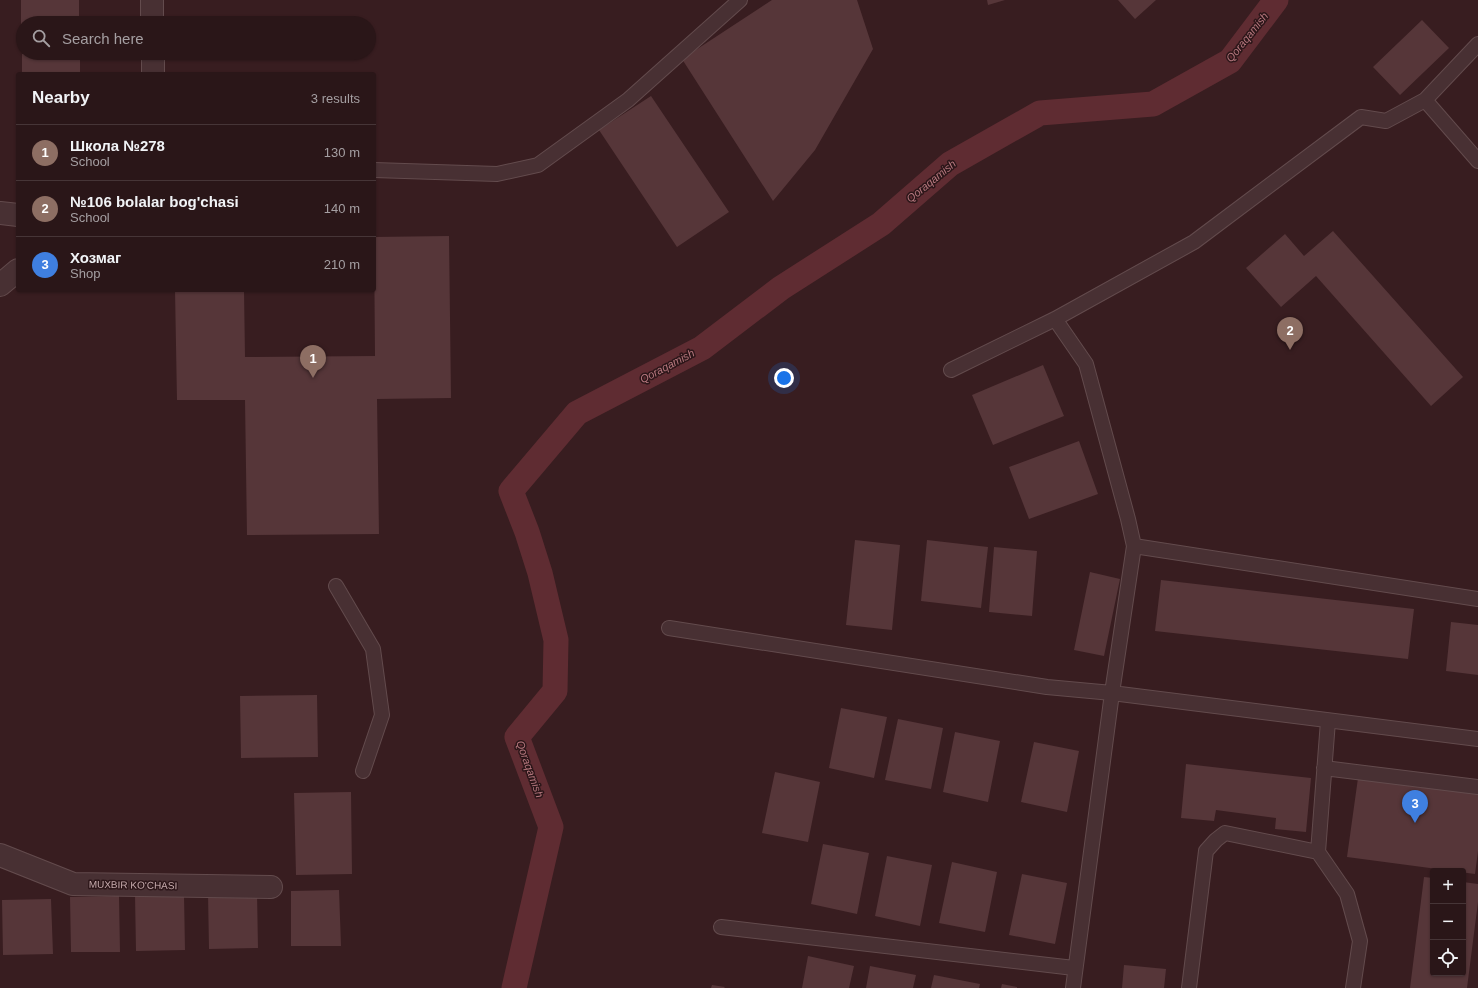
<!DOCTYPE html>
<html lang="en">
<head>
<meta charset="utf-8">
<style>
	body { margin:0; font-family:Arial,sans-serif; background:#362325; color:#f1f3f6 }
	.controls { position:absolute; right:12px; bottom:12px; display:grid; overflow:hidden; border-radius:4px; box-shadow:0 1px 3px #0004 }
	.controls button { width:36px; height:36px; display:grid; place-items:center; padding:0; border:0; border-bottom:1px solid #463537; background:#2a1618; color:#f1f3f6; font:20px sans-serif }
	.you { position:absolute; left:784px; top:378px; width:14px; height:14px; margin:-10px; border:3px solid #fff; border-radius:50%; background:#1a73e8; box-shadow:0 0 0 6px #1a73e833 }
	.badge { display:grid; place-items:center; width:26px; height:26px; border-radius:50%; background:#0b8043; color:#fff; font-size:13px; font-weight:700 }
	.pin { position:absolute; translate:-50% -33px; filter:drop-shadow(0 1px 2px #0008) }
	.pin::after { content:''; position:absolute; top:21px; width:14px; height:12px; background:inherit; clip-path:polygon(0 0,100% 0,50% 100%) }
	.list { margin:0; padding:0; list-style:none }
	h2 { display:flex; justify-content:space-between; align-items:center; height:52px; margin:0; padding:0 16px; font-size:17px }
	h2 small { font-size:13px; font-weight:400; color:#a59fa2 }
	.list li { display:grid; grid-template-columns:26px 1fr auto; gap:12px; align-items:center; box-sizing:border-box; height:56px; padding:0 16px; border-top:1px solid #463537 }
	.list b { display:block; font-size:15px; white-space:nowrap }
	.list p { margin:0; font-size:13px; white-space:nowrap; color:#a59fa2 }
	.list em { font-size:13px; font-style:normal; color:#a59fa2 }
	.icon { flex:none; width:22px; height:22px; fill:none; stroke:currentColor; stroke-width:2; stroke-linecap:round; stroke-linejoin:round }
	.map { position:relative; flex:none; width:1478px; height:988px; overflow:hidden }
	.search { position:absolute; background:#2a1618; box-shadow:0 1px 3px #0004; left:16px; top:16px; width:360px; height:44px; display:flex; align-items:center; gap:10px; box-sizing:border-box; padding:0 14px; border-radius:22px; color:#a59fa2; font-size:15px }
	.panel { position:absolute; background:#2a1618; box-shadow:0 1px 3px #0004; left:16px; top:72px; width:360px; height:220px; border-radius:4px }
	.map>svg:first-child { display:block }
</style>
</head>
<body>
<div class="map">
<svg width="1478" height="988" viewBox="0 0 1478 988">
	<rect width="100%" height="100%" fill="#381d20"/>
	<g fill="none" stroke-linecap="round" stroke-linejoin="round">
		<!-- canal -->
		<path stroke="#5f2c32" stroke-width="25" d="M514,988L551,827L517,737L555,691L556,640L540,573L527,532L511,491L577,413L702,348L781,288L881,224L950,164L1040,113L1153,104L1230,61L1276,0"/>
	</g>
	<!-- building -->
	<path fill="#563639" d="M21,0H79V23H23V40H21Z
		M772,0H857L873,49L815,150L773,201L682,59Z
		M987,0H1005L988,5Z
		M1118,0H1156L1135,19Z
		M1422,20L1449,48L1400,95L1373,67Z
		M22,54H80V74H22Z
		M651,96L729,212L677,247L599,130Z
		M1333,231L1463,377L1431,406L1316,276L1281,307L1246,268L1285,234L1304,256Z
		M449,236L451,398L377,399L379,534L247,535L245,400H177L175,290H244L245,357L375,356L374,237Z
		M1043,365L1064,416L993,445L972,395Z
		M1079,441L1098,494L1029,519L1009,467Z
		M855,540L900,545L892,630L846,625Z
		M927,540L988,547L981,608L921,601Z
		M994,547L1037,551L1032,616L989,612Z
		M1090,572L1120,579L1104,656L1074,650Z
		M1161,580L1414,609L1408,659L1155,631Z
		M1451,622L1478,625V675L1446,671Z
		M317,695L318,757L241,758L240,696Z
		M841,708L887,717L874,778L829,768Z
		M898,719L943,728L931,789L885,780Z
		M955,732L1000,741L988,802L943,792Z
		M1034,742L1079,751L1067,812L1021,802Z
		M1186,764L1311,778L1306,832L1275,829L1276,818L1216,810L1214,821L1181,818Z
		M775,772L820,782L808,842L762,833Z
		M1358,778L1478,794V851L1475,874L1347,857Z
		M351,792L352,874L296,875L294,793Z
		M823,844L869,853L857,914L811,904Z
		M887,856L932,865L920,926L875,916Z
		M952,862L997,872L985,932L939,923Z
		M1022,874L1067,883L1055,944L1009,935Z
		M1424,877L1433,878V973H1463V882L1478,884V902L1467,988H1410Z
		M339,890L341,946H291V891Z
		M208,893H257L258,948L209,949Z
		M135,895H184L185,950L136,951Z
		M119,896L120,952H71L70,897Z
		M51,899L53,954L3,955L2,900Z
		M808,956L854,966L849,988H802Z
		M1124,965L1166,969L1164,988H1122Z
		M870,966L916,975L913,988H866Z
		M934,975L980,984L979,988H931Z
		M1002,984L1017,987V988H1001Z
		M712,985L725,987L724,988H711Z"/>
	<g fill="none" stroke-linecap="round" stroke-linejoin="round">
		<defs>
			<path id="lane" d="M1425,100L1478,161
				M374,170L497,174L538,165L628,100L740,0
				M1055,319L1086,364L1128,519L1134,546L1112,693L1073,988
				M951,370L1055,319L1194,242L1361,117L1386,121L1425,100L1478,44
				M1134,546L1478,599
				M336,586L373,649L382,715L363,771
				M669,628L1047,687L1112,693L1478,739
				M1328,721L1318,852L1347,894L1360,941L1353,988
				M1324,768L1478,787
				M721,927L1074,968
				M1189,988L1206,851L1216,840L1225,833L1318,852"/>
			<path id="street" d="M152,0V23
				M153,53V74
				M0,213L18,215
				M0,285L18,270
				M0,855L73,884L271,887"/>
		</defs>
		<!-- lane casing -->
		<use href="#lane" stroke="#634b4d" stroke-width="16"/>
		<!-- street casing -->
		<use href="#street" stroke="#634b4d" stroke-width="24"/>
		<!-- lane -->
		<use href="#lane" stroke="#483033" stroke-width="14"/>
		<!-- street -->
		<use href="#street" stroke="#483033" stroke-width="22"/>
	</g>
	<g text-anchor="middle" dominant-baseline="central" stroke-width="3" stroke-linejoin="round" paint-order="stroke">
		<!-- street labels -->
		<g font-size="10" fill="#c6aaac" stroke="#2c1619">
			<text transform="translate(133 885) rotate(1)">MUXBIR KO'CHASI</text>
		</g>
		<!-- water labels -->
		<g font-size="11" font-style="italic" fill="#b6777e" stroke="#2c1619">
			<text transform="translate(1247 37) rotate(-51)">Qoraqamish</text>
			<text transform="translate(931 181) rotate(-39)">Qoraqamish</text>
			<text transform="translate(667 366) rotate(-28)">Qoraqamish</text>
			<text transform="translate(530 769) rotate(70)">Qoraqamish</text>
		</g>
	</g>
</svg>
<div class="controls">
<button>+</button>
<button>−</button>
<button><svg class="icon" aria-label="locate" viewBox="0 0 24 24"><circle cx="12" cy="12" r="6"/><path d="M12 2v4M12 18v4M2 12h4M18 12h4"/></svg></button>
</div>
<div class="you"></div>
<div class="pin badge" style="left:313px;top:378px;background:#8d6e63">1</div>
<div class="pin badge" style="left:1290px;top:350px;background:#8d6e63">2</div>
<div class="pin badge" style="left:1415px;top:823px;background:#3f7fe0">3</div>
<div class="search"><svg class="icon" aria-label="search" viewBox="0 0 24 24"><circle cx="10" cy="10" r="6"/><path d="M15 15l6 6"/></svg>Search here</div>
<section class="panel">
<h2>Nearby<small>3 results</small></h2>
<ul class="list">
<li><span class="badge" style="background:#8d6e63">1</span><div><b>Школа №278</b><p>School</p></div><em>130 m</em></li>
<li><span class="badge" style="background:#8d6e63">2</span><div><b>№106 bolalar bog'chasi</b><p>School</p></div><em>140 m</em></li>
<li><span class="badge" style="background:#3f7fe0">3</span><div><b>Хозмаг</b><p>Shop</p></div><em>210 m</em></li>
</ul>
</section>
</div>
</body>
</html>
